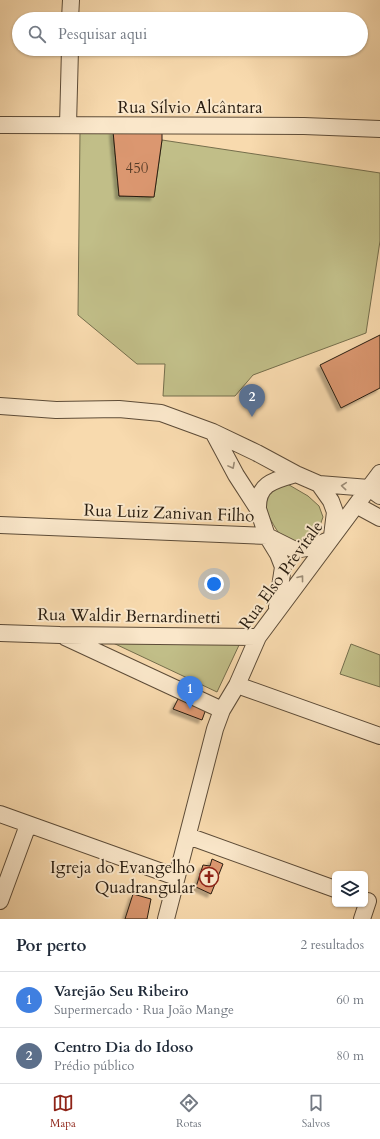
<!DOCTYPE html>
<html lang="pt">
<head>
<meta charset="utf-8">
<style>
	body { margin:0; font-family:Cardo,serif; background:#f6f6f7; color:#1f2937 }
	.controls { position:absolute; right:12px; bottom:12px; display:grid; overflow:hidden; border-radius:6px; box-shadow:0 1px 3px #0004 }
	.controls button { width:36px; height:36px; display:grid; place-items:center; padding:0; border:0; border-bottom:1px solid #e0e1e3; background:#fff; color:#1f2937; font:20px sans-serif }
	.you { position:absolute; left:214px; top:584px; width:14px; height:14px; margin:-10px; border:3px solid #fff; border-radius:50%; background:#1a73e8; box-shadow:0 0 0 6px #1a73e833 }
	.badge { display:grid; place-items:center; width:26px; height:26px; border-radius:50%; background:#8f2418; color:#fff; font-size:13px; font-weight:700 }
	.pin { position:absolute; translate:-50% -33px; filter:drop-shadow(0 1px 2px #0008) }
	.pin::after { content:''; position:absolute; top:21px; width:14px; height:12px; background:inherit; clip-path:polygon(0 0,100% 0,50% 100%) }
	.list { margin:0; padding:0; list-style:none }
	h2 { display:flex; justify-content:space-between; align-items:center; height:52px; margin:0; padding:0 16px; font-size:17px }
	h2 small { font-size:13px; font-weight:400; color:#747a83 }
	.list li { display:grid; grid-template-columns:26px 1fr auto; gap:12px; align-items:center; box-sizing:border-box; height:56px; padding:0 16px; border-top:1px solid #e0e1e3 }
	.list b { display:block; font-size:15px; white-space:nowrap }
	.list p { margin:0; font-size:13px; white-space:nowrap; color:#747a83 }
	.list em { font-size:13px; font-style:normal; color:#747a83 }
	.icon { flex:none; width:22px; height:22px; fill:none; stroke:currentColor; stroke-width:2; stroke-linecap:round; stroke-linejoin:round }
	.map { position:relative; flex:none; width:380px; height:919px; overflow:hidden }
	.search { position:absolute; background:#fff; box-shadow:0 1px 3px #0004; left:12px; right:12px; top:12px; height:44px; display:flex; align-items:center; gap:10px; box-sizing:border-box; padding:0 14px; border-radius:22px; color:#747a83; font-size:15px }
	.sheet { height:164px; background:#fff }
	nav { display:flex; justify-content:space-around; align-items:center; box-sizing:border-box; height:56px; border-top:1px solid #e0e1e3; background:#fff; font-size:11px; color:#747a83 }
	nav a { display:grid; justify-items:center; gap:2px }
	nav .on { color:#8f2418 }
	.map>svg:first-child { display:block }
</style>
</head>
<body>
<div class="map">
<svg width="380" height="919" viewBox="0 0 380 919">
	<defs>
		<filter id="shadow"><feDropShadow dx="-3.5" dy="3.5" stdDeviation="1" flood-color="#0004"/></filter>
	</defs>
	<rect width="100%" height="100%" fill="#f8daae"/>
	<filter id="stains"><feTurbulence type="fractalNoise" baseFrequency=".005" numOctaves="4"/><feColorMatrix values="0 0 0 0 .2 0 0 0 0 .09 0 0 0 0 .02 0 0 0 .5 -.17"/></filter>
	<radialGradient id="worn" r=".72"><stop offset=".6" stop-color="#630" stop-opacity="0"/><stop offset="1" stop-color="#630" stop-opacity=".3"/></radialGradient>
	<!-- green -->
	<path fill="#c1be88" stroke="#756e4c" d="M80,131H113L119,196L154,197L162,140L380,173V241L366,333L253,375L235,396H163L165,364H137L78,315Z
		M284,482L308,496L319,506L323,517L318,531L311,539L286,542C276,531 270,519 264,506L268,491Z
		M111,642L240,643L217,692Z
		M351,644L380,655V687L340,674Z"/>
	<!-- building -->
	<path fill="#db976f" stroke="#291d10" filter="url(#shadow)" d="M162,129V140L154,197L119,196L113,131Z
		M380,335V388L341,408L320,365Z
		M178,699L206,709L202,720L173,709Z
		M212,859L223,864L211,894L196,887L203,865L210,866Z
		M133,894L151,899L147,919H125Z"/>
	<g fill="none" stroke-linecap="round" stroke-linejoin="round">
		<defs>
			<path id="street" d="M70,19L71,0
				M0,125L304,126L380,129
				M68,125L70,49
				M0,406L56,410L119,409L161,413L213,432L257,453L296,474L319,484L331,501L335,512L332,536
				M213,432L236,475L258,509L267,536L278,554L283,567L277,607
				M319,484L369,488L380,496
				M356,505L380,518
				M258,509C257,483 275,480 296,474
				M0,525L267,536L295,550L312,547L331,539
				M0,633L60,635L258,637
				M65,637L222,710
				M237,685L380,736
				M0,814L176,877
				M188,836L335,889
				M0,901L28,825
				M166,919L215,729L222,710L237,685L258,637L380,473
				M362,919L368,901"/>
		</defs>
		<!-- street casing -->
		<use href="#street" stroke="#5d4c38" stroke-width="18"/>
		<!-- street -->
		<use href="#street" stroke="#fae7ca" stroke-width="16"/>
	</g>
	<!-- one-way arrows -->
	<defs><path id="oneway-chevron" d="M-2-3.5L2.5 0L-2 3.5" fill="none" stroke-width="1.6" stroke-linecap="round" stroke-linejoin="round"/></defs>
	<g stroke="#9c8c76">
		<use href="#oneway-chevron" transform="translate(232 466) rotate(62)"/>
		<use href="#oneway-chevron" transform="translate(344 486) rotate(-175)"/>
		<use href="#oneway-chevron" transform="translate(301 578) rotate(-52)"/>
	</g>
	<!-- icons -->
	<defs>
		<symbol id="church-ring" viewBox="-11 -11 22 22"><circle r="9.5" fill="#fae7ca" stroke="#8f2418" stroke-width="1.5"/><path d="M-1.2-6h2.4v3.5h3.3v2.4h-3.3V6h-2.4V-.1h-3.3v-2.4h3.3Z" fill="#8f2418"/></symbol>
	</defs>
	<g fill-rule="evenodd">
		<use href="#church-ring" x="198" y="866" width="22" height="22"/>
	</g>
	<g text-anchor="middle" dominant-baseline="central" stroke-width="4" stroke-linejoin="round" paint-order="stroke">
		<!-- number labels -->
		<g font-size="15" fill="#563c28">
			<text x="137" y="168">450</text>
		</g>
		<!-- street labels -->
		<g font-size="17" fill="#291d10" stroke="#fae7ca">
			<text x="190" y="107">Rua Sílvio Alcântara</text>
			<text transform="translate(169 513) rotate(2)">Rua Luiz Zanivan Filho</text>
			<text transform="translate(281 575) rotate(-54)">Rua Elso Previtale</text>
			<text transform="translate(129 616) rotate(1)">Rua Waldir Bernardinetti</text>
		</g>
		<!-- poi labels -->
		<g font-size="17" fill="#291d10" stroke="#fae7ca" text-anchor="end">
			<text x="195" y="867">Igreja do Evangelho<tspan x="195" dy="20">Quadrangular</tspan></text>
		</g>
	</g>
	<rect width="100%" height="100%" filter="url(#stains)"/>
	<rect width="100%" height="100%" fill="url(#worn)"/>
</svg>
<div class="controls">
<button><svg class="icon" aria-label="layers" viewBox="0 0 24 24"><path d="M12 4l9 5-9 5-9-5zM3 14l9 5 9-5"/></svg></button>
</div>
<div class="you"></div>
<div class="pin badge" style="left:190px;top:709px;background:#3f7fe0">1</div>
<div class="pin badge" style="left:252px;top:417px;background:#5c6f8a">2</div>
<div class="search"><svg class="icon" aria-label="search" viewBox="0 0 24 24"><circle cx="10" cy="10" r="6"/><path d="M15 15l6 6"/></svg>Pesquisar aqui</div>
</div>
<section class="sheet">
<h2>Por perto<small>2 resultados</small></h2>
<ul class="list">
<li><span class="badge" style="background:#3f7fe0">1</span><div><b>Varejão Seu Ribeiro</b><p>Supermercado · Rua João Mange</p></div><em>60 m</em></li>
<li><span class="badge" style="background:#5c6f8a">2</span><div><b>Centro Dia do Idoso</b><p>Prédio público</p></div><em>80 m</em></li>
</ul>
</section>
<nav>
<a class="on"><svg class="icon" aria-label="map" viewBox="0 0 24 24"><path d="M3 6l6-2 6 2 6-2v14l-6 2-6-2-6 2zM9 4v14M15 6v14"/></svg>Mapa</a>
<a><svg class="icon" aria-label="directions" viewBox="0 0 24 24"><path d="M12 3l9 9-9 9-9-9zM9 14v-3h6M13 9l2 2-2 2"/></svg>Rotas</a>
<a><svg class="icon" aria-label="saved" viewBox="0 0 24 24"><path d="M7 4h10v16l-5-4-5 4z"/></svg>Salvos</a>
</nav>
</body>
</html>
